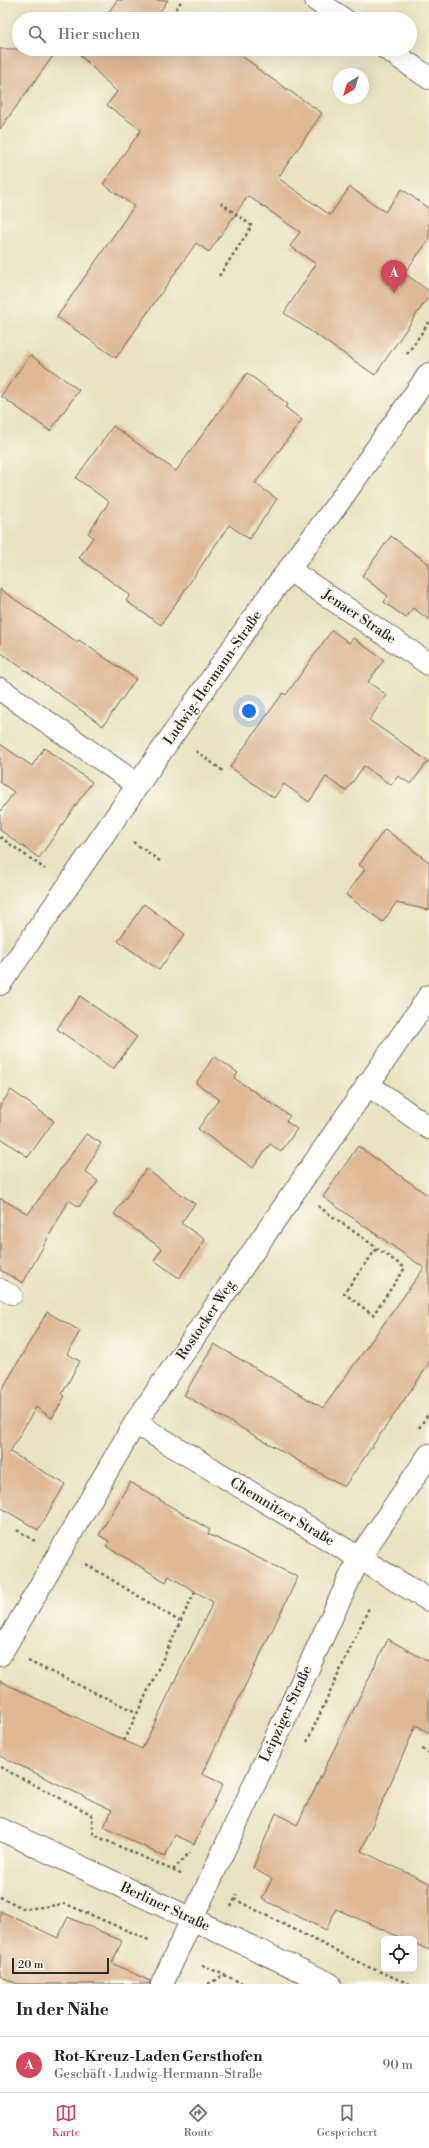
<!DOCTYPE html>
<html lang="de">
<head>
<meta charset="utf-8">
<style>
	body { margin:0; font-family:"Libre Bodoni",serif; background:#f2f2f2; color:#222 }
	.controls { position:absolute; right:12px; bottom:12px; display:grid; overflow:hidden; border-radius:6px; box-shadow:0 4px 16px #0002 }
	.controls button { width:36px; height:36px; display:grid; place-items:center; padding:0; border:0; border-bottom:1px solid #e0e0e0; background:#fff; color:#222; font:20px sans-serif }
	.compass { position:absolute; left:333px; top:68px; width:36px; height:36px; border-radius:50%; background:#fff; box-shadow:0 4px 16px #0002; rotate:218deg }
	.scale { position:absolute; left:12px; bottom:10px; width:97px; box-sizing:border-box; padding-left:4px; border:2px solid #2b2b2b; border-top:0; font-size:11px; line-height:14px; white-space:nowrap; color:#2b2b2b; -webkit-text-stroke:3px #fbf7ec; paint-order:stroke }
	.you { position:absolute; left:249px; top:711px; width:14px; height:14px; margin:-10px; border:3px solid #fff; border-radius:50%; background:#1a73e8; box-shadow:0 0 0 6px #1a73e833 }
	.badge { display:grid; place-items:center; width:26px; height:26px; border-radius:50%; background:#d1495b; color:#fff; font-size:13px; font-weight:700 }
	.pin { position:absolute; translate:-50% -33px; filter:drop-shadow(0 1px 2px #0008) }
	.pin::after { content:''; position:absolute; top:21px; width:14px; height:12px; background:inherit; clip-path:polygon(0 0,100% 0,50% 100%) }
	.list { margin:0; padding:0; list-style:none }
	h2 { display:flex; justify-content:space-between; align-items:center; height:52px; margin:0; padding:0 16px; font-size:17px }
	h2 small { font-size:13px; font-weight:400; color:#767676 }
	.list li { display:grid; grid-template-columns:26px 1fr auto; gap:12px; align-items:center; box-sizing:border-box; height:56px; padding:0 16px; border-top:1px solid #e0e0e0 }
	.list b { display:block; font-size:15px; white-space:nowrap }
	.list p { margin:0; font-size:13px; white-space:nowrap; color:#767676 }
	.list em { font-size:13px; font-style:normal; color:#767676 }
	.icon { flex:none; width:22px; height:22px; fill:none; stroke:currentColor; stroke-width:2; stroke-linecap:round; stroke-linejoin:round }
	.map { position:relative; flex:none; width:429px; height:1984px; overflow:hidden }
	.search { position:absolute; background:#fff; box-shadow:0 4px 16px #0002; left:12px; right:12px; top:12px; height:44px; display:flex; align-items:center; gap:10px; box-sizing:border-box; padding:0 14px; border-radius:22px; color:#767676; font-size:15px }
	.sheet { height:108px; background:#fff }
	nav { display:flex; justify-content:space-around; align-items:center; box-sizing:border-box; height:56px; border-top:1px solid #e0e0e0; background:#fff; font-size:11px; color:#767676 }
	nav a { display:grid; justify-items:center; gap:2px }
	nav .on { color:#d1495b }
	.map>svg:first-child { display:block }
</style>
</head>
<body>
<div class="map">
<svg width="429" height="1984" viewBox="0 0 429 1984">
	<rect width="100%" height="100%" fill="#fbf7ec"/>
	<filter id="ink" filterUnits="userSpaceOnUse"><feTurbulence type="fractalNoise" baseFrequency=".025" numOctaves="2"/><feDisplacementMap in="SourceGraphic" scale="8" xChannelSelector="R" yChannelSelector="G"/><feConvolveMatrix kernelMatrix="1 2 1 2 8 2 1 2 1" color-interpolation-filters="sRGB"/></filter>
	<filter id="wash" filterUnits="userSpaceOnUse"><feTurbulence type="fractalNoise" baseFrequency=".012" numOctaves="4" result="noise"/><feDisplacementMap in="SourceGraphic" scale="16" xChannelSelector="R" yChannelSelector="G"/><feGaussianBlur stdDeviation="0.9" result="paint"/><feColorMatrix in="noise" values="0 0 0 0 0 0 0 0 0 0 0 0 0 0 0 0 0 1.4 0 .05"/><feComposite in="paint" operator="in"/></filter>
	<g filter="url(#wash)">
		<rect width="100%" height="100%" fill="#eae1c0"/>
		<g id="blocks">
			<!-- building -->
			<path fill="#deb794" d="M117,0H168L155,19H104Z
				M0,49H58L0,129Z
				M84,49H232L257,67L256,68L322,113L278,178L330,215L350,187L385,212L402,189L429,209V240L404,273L429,291V296L375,375L284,313L316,264L290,246L300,232L248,196L209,252L196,243L116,358L57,317L134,206L103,184L141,130L107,105L117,92L80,55Z
				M30,355L79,390L50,431L1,396Z
				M247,373L288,404L285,407L302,420L255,483L277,499L249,539L229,525L161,625L126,601L130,595L79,558L93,537L88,533L109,502L76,478L113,426L176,471Z
				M391,536L429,564V620L413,608L406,618L384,602L388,596L362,576Z
				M0,589L77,642L79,640L136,679L103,726L0,652Z
				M332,630L349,643L353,638L384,660L368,682L387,695L369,720L428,761L411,784L398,776L391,785L364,766L346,791L326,777L309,802L284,784L274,798L230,767L283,693L286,695Z
				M0,744L32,766L44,748L92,782L39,858L0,830V812L14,792L0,782Z
				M385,829L429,862V910L396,903L383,922L346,895L365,869L359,865Z
				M144,904L185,934L159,970L118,941Z
				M80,996L137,1037L113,1069L57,1029Z
				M214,1056L238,1073L234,1078L290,1116L286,1121L297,1129L281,1152L270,1144L253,1168L198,1129L219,1099L196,1083Z
				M11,1090L54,1121L28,1157L0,1138V1106Z
				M86,1134L101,1143L85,1172L98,1181L79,1207L69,1200L23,1283L0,1270V1198L28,1214Z
				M358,1146L429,1196V1364L344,1487L184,1395L214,1344L323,1408L424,1268L323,1197Z
				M146,1169L195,1204L181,1223L205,1240L179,1278L154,1260L162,1249L114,1214Z
				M47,1312L80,1331L67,1354L80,1361L62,1394L65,1396L52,1418L36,1407L10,1452L65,1484L38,1530L0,1507V1393Z
				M130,1482L210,1530L208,1534L298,1577L202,1774L223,1784L194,1844L175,1835L165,1857L104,1827L112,1810L0,1756V1681L142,1749L213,1602L169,1576L166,1582L106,1546L109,1541L99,1535Z
				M388,1639L429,1662V1733L416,1725L361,1851L429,1883V1950L414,1943V1939H404L336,1909L326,1930L262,1899L272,1879L253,1868L276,1813L297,1825Z
				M0,1911L58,1938L68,1917L122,1941L112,1963L150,1981V1984H17L0,1976Z"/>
		</g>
	</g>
	<g filter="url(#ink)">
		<use href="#blocks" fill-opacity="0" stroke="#6e6b5f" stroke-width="1"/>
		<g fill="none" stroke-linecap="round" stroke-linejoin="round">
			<defs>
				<path id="lane" d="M0,1288L13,1295"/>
				<path id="street" d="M316,0L343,19
					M387,49L429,78
					M289,570L429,664
					M0,689L138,785
					M367,1084L429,1128
					M135,1423L429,1600
					M0,1655L135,1423L429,996
					M162,1984L359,1558L429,1455"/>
				<path id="secondary" d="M0,984L266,600L336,506L429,374
					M0,1829L330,1984"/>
			</defs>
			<!-- lane casing -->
			<use href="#lane" stroke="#6e6b5f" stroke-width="20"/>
			<!-- street casing -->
			<use href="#street" stroke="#6e6b5f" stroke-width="24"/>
			<!-- secondary casing -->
			<use href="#secondary" stroke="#6e6b5f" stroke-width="24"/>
			<!-- path -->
			<path stroke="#6e6b5f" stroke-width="2.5" stroke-dasharray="3 3" stroke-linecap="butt" d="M169,19L182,0
				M147,53L149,49
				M219,276L252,226L221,203
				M407,354L429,322
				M196,751L223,771
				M0,837L45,869
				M133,842L160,861
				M318,1206L405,1268L373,1315L344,1293L377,1248
				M419,1428L429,1413
				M17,1530L35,1541
				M86,1564L179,1621
				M28,1661L136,1712
				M124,1741L195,1591
				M307,1742L369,1608
				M422,1749L429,1753
				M0,1767L91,1814L94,1835L183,1875
				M173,1870L190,1852
				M0,1897L25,1909L66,1904L151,1941
				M234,1899L366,1966L410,1984
				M231,1907L237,1895
				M202,1965L244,1984
				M208,1984L224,1975"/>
			<!-- lane -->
			<use href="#lane" stroke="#fff" stroke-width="19"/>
			<!-- street -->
			<use href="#street" stroke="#fff" stroke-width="22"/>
			<!-- secondary -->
			<use href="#secondary" stroke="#fff" stroke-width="22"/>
		</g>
	</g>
	<g text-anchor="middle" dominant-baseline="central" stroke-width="3.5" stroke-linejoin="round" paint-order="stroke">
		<!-- street labels -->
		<g font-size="14" fill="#2b2b2b" stroke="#fbf7ec">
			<text transform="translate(359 617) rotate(34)">Jenaer Straße</text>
			<text transform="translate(213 678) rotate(-55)">Ludwig-Hermann-Straße</text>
			<text transform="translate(206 1320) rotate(-56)">Rostocker Weg</text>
			<text transform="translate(282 1512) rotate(31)">Chemnitzer Straße</text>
			<text transform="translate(286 1714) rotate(-65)">Leipziger Straße</text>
			<text transform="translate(165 1907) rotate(25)">Berliner Straße</text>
		</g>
	</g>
</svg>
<div class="controls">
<button><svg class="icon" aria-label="locate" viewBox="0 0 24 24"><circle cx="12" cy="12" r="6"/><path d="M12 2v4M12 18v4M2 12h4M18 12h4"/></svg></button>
</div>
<svg class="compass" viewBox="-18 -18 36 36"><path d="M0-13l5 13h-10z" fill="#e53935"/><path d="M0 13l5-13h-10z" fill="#767676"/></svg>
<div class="scale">20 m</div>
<div class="you"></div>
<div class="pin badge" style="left:394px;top:293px">A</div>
<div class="search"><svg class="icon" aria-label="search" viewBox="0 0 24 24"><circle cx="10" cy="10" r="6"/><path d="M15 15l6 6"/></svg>Hier suchen</div>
</div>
<section class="sheet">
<h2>In der Nähe<small></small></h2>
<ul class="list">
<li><span class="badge">A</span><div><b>Rot-Kreuz-Laden Gersthofen</b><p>Geschäft · Ludwig-Hermann-Straße</p></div><em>90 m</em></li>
</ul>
</section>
<nav>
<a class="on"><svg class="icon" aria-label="map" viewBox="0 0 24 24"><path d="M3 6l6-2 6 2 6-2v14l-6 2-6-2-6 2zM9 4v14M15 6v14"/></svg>Karte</a>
<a><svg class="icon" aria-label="directions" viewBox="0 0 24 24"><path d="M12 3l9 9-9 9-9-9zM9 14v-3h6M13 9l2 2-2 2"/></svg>Route</a>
<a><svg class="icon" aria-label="saved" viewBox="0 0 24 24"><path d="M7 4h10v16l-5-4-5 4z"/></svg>Gespeichert</a>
</nav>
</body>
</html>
